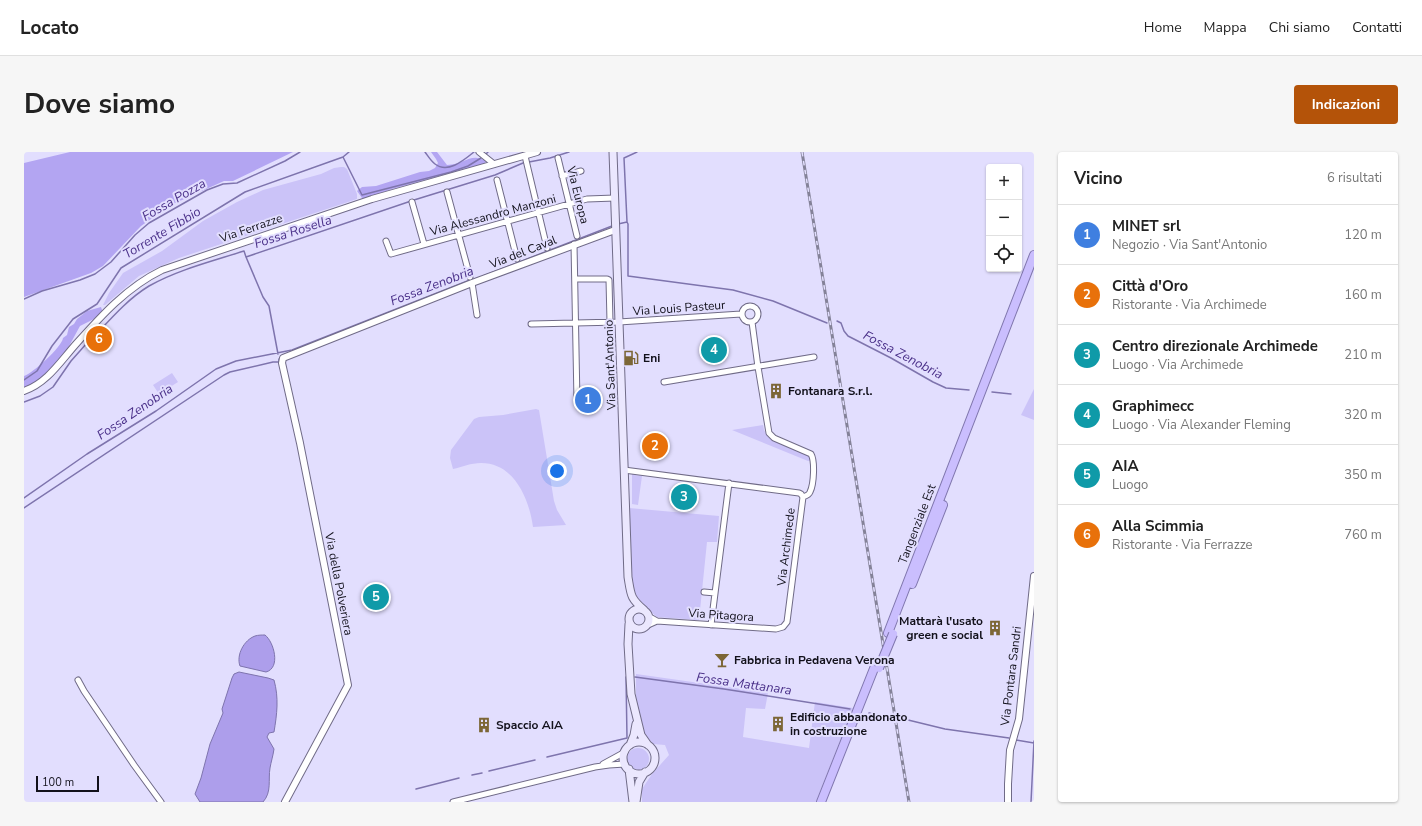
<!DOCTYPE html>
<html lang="it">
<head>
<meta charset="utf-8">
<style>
	body { margin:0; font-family:"Nunito Sans",sans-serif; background:#f6f6f6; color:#222 }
	.controls { position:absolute; right:12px; top:12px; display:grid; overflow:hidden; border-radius:4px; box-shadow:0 1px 3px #0004 }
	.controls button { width:36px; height:36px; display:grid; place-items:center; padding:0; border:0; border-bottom:1px solid #e0e0e0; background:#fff; color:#222; font:20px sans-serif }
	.scale { position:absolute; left:12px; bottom:10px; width:63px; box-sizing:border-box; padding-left:4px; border:2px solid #12111b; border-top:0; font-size:11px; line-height:14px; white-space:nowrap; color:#12111b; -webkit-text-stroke:3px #e2defe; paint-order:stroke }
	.you { position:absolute; left:533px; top:319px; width:14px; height:14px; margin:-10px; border:3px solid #fff; border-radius:50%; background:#1a73e8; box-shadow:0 0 0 6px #1a73e833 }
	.badge { display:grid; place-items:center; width:26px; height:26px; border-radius:50%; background:#b45309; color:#fff; font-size:13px; font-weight:700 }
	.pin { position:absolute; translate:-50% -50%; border:2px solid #fff; box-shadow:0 1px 4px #0006 }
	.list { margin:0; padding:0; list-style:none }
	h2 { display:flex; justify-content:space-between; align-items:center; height:52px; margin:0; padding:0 16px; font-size:17px }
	h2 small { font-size:13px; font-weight:400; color:#767676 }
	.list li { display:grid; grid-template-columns:26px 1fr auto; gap:12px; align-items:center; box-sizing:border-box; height:60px; padding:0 16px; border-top:1px solid #e0e0e0 }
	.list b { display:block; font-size:15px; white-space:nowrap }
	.list p { margin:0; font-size:13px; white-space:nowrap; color:#767676 }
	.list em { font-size:13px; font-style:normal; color:#767676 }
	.icon { flex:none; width:22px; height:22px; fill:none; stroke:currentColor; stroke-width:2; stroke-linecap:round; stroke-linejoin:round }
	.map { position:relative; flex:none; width:1010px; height:650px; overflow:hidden; border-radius:4px }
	header { display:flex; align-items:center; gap:24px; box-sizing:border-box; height:56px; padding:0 20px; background:#fff; border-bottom:1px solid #e0e0e0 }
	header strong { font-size:19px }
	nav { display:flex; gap:22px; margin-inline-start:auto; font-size:14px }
	.intro { display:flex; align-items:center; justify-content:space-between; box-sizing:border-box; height:96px; padding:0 24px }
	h1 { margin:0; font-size:28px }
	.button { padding:10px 18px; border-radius:4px; background:#b45309; color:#fff; font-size:14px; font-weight:700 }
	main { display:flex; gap:24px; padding:0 24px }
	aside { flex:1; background:#fff; border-radius:4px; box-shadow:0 1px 3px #0004 }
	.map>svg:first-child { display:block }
</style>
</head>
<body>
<header>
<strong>Locato</strong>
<nav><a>Home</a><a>Mappa</a><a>Chi siamo</a><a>Contatti</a></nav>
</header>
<div class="intro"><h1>Dove siamo</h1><a class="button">Indicazioni</a></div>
<main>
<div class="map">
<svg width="1010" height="650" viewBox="0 0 1010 650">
	<rect width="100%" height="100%" fill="#e2defe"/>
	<!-- green -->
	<path fill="#cbc3f8" d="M317,15H320L323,17L333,42V47L155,106L115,124L81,153H79L85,141L99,121L138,99L179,69L213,50L239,38L297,22L310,16Z
		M148,221L154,230L135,242L129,233Z
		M1010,237V268L997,263Z
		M512,257L515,258L530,349L533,358L542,373L509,375C505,346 490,311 457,311C447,311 438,315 429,317L426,306L427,298L450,267L455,265L479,263Z
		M739,273L740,278L744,285L784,303L788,308L784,309L708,278Z
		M608,321H610V323L618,324L614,353L608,352Z
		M605,356L695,364L693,390H683L675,468L633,465L614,449L609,439Z
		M612,522L711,536L744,541L741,557L722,556L719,585L785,596L791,550L829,556L792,650H618V637L628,622L645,603L641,593L629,592L619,580L612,550Z
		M603 607a11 11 0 1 1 22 0a11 11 0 1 1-22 0Z"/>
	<!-- forest -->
	<path fill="#b3a5f2" d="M46,0H269L209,29H200L147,53L117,74L79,114L67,121L0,145V11Z
		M407,0H413L423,13C441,13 446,0 462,9L461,11L450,15L368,37L344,46H338L333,39L338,35L352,34L396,20L405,19L411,16L414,11L412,7Z
		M77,155L79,161L72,166L56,174L44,196L36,206L17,227L10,233L0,236V224C9,221 38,195 39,186L43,183L45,175L50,172L53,167L63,159Z"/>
	<!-- water -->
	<path fill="#ad9eeb" stroke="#7e74ad" d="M241,483C250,490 257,516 242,520L216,514C212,503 220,488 231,484C234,483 238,483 241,483Z
		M215,520L244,526L250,528C255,546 253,562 250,580L245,581L243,585L250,597C249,604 247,610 246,616C244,628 248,640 239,650H176L171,642L177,626L186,592L199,561L198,557L208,526L210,522Z"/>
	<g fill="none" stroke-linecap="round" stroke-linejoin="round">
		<!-- stream -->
		<path stroke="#7e74ad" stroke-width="1.5" d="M401,0C404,4 407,9 411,12C424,22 440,8 450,0
			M462,2L464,0
			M319,5L338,43L427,20L444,14L457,6
			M505,10L526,6L545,0
			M603,70L600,6L613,0
			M594,72L603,70L604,72V124L709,138L749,149L803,171
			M222,105L239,145L245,154L254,202
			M459,124L588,74
			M0,147L18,139L56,128L71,122L87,110L111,83L125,71L183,38L199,32L213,31L261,9L276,0
			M813,169L817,171L820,179L824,184L867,206L909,230L922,236L945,238
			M66,189C84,170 102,148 125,134C153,118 189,109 220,99L222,105L390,48L471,23L499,11
			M0,228L13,219L28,194L49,167L73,152L97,116L221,40L319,5L325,0
			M968,240L987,242
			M0,250L16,244L29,235L47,209L63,191
			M0,346L63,302L132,259L192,217L212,209L268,198L446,128
			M0,356L200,223L206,220L249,210H255V207
			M611,525L700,537L826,557
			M845,561L867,565
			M880,567L921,577L985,586
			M992,588L1010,591
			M523,605L603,586L602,525
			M465,619L511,608
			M448,623L458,621
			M392,637L435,626
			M1007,650L1010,589"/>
		<defs>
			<path id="minor" d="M455,0L470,12
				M501,4L523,96
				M534,6L553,84
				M538,24L557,19
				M473,28L493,107
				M423,40L446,125
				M388,50L400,92
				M362,89L367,102L563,47L591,46
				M550,92L553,250
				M551,127H583L585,128L586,170
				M448,131L453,163
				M718 162a8 8 0 1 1 16 0a8 8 0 1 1-16 0Z
				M728,170L734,215L745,281L750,286L787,302C791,309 790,332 786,340C785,343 782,344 779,345
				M507,172L595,170L717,162
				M640,230L790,205
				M600,318L775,341L777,342L779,345
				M680,440L691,441
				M624,464L633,469
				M624,473L633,469L752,477L759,475L763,470L779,345
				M687,473L705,331
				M54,528L60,539L110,613L137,650
				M579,612L601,600
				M429,650L571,615L585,613L601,612"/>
			<path id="tertiary" d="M0,239C23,231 36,210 52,192C77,164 103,135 138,118L348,47L513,0
				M261,650L324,533L276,291L258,211L259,206L448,131L591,78
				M984,650V632L986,598L995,567L1010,424"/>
			<path id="secondary" d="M589,0L604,425C607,443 606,446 620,458
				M605 467a10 10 0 1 1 20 0a10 10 0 1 1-20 0Z
				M605,472L604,492L607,542L617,583L624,593
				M599 606a16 16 0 1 1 32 0a16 16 0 1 1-32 0Z
				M606,593L610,583L612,572
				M605,617L609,650
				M612,650L615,630L621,620"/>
			<path id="trunk" d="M888,432L919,353
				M864,481L1010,103
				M797,650L851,514"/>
		</defs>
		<!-- minor casing -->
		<use href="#minor" stroke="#706b87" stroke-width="7"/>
		<!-- tertiary casing -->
		<use href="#tertiary" stroke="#706b87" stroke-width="8"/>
		<!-- secondary casing -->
		<use href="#secondary" stroke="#706b87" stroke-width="9"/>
		<!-- trunk casing -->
		<use href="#trunk" stroke="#8077ae" stroke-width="10"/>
		<!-- minor -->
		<use href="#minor" stroke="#fff" stroke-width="5"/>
		<!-- tertiary -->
		<use href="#tertiary" stroke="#fff" stroke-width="6"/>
		<!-- secondary -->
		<use href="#secondary" stroke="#ebe7fe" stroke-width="7"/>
		<!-- trunk -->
		<use href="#trunk" stroke="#cabefe" stroke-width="8"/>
		<defs>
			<path id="rail" d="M778,0L885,650"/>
		</defs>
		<!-- rail casing -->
		<use href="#rail" stroke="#848298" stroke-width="3"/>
		<!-- rail -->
		<use href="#rail" stroke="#e2defe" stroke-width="1.5" stroke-dasharray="4.5" stroke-linecap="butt"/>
		<defs>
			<path id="trunk-bridge" d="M855,516L869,482"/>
		</defs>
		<!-- trunk-bridge casing -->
		<use href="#trunk-bridge" stroke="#8077ae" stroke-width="10" stroke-linecap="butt"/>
		<!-- trunk-bridge -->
		<use href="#trunk-bridge" stroke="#cabefe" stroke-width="8"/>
	</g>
	<!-- icons -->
	<defs>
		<symbol id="fuel-bare" viewBox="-9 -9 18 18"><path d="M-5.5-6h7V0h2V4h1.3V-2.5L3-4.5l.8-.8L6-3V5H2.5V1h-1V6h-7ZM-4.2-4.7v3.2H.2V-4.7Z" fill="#7c6636" stroke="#e2defe" stroke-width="2.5" paint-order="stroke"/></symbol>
		<symbol id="building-bare" viewBox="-9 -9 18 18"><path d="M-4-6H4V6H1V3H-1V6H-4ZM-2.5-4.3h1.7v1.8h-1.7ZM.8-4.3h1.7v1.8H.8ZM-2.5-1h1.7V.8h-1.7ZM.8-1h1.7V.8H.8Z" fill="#7c6636" stroke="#e2defe" stroke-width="2.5" paint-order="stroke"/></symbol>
		<symbol id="bar-bare" viewBox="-9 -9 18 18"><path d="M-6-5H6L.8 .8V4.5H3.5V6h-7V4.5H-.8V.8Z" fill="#7c6636" stroke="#e2defe" stroke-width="2.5" paint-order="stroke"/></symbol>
	</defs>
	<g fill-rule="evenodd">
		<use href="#fuel-bare" x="596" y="195" width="22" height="22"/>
		<use href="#building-bare" x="741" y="228" width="22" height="22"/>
		<use href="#building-bare" x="960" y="465" width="22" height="22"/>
		<use href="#bar-bare" x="687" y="497" width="22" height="22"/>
		<use href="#building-bare" x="743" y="561" width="22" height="22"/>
		<use href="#building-bare" x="449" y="562" width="22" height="22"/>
	</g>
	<g text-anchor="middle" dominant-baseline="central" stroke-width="4" stroke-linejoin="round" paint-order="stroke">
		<!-- street labels -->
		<g font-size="12" fill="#12111b" stroke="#e2defe">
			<text transform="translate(554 43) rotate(76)">Via Europa</text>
			<text transform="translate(469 63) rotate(-15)">Via Alessandro Manzoni</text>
			<text transform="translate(227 76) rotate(-19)">Via Ferrazze</text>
			<text transform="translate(499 100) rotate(-21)">Via del Caval</text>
			<text transform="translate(655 156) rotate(-4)">Via Louis Pasteur</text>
			<text transform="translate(586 213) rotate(-92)">Via Sant'Antonio</text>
			<text transform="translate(893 372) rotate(-69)">Tangenziale Est</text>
			<text transform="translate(762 395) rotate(-83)">Via Archimede</text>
			<text transform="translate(315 432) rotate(79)">Via della Polveriera</text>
			<text transform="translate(697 463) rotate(4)">Via Pitagora</text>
			<text transform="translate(987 524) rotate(-83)">Via Pontara Sandri</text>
		</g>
		<!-- poi labels -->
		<g font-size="12" font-weight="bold" fill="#12111b" stroke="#e2defe" text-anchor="start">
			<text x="619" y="206">Eni</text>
			<text x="764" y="239">Fontanara S.r.l.</text>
			<text x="959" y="469" text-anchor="end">Mattarà l'usato<tspan x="959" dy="14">green e social</tspan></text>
			<text x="710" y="508">Fabbrica in Pedavena Verona</text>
			<text x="766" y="565">Edificio abbandonato<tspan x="766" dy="14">in costruzione</tspan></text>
			<text x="472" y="573">Spaccio AIA</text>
		</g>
		<!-- water labels -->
		<g font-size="13" font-style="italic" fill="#4a3089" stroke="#e2defe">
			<text transform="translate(150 48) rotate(-30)">Fossa Pozza</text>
			<text transform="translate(269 80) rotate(-18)">Fossa Rosella</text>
			<text transform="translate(138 81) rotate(-31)">Torrente Fibbio</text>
			<text transform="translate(408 134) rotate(-21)">Fossa Zenobria</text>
			<text transform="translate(879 203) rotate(28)">Fossa Zenobria</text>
			<text transform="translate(111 260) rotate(-34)">Fossa Zenobria</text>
			<text transform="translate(720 532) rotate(8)">Fossa Mattanara</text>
		</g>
	</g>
</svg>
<div class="controls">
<button>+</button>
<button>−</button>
<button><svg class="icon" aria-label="locate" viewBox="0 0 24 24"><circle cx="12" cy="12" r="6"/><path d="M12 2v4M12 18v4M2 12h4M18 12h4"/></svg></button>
</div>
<div class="scale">100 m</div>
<div class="you"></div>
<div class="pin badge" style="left:564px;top:248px;background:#3f7fe0">1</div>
<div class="pin badge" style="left:631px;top:294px;background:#e8710a">2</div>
<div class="pin badge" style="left:660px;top:345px;background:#0f9aa8">3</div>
<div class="pin badge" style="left:690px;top:198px;background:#0f9aa8">4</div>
<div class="pin badge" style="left:352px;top:445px;background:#0f9aa8">5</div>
<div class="pin badge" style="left:75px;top:187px;background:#e8710a">6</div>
</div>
<aside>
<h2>Vicino<small>6 risultati</small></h2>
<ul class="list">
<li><span class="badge" style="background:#3f7fe0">1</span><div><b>MINET srl</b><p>Negozio · Via Sant'Antonio</p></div><em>120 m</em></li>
<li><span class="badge" style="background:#e8710a">2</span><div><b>Città d'Oro</b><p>Ristorante · Via Archimede</p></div><em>160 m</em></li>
<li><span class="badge" style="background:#0f9aa8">3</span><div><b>Centro direzionale Archimede</b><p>Luogo · Via Archimede</p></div><em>210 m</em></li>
<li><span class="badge" style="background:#0f9aa8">4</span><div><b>Graphimecc</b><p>Luogo · Via Alexander Fleming</p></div><em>320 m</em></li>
<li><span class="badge" style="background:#0f9aa8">5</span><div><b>AIA</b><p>Luogo</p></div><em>350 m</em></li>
<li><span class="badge" style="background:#e8710a">6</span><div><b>Alla Scimmia</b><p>Ristorante · Via Ferrazze</p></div><em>760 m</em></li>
</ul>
</aside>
</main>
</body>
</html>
